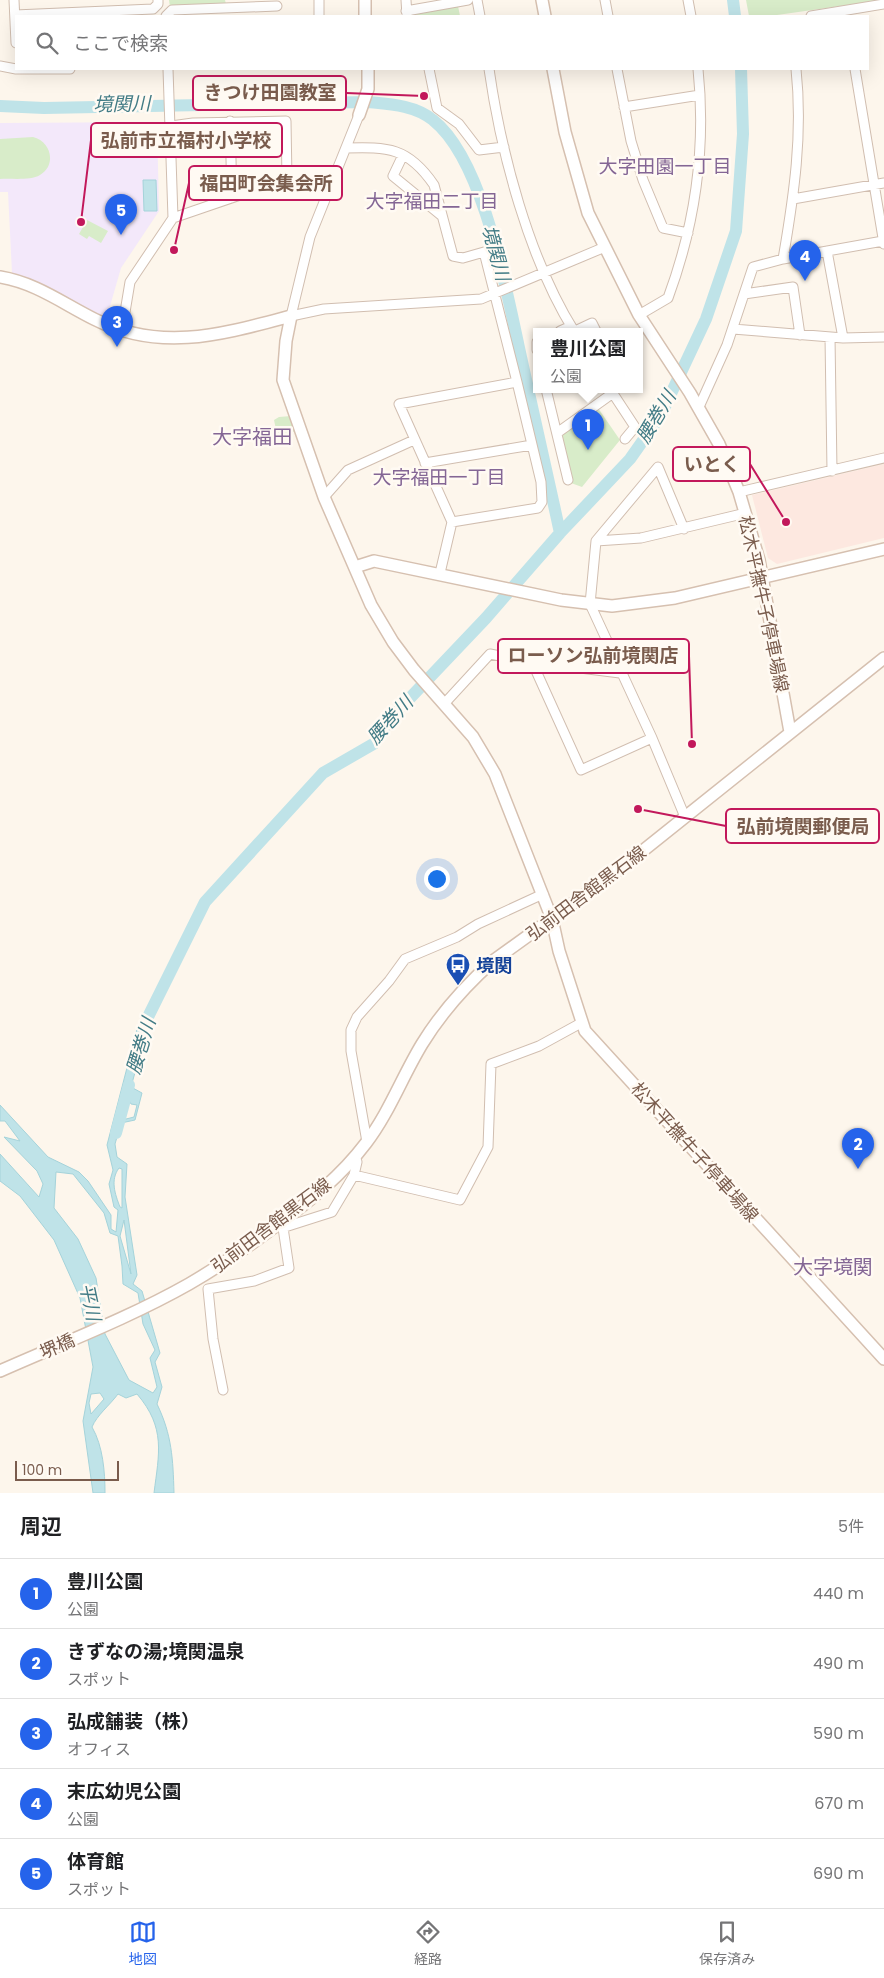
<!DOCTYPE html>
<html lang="ja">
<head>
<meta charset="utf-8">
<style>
	body { margin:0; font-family:Poppins,"Noto Sans JP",sans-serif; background:#f6f6f6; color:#202124 }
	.scale { position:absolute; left:15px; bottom:12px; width:104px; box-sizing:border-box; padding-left:5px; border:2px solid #7a5c4d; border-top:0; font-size:14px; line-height:18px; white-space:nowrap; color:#7a5c4d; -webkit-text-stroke:4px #fffaf3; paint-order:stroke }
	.you { position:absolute; left:436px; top:878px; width:18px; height:18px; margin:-12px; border:4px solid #fff; border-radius:50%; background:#1a73e8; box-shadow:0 0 0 8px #1a73e833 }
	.badge { display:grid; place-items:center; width:32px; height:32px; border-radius:50%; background:#2563eb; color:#fff; font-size:16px; font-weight:700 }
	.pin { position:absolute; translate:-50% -41px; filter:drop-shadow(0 1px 2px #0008) }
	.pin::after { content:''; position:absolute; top:26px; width:18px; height:15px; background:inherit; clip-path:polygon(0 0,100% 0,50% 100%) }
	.popup { position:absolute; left:533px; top:328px; width:110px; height:65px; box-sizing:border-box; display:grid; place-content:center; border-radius:0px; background:#fff; filter:drop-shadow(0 1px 4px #0005); font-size:16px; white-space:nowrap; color:#757577 }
	.popup b { font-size:19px; color:#202124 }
	.popup::after { content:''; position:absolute; left:50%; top:100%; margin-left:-10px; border:10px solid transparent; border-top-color:#fff }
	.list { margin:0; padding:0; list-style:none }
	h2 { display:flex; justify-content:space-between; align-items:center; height:65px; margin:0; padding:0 20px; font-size:21px }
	h2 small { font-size:16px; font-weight:400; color:#757577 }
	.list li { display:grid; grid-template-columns:32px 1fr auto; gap:15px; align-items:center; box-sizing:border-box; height:70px; padding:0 20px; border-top:1px solid #e0e0e0 }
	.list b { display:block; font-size:19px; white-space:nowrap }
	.list p { margin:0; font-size:16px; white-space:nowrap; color:#757577 }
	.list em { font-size:16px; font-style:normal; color:#757577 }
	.icon { flex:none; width:28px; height:28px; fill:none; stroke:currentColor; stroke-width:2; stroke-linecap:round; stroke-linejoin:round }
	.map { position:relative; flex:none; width:884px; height:1493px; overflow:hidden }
	.search { position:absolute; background:#fff; box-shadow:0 5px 20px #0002; left:15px; right:15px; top:15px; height:55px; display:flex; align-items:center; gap:12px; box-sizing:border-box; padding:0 18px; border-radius:0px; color:#757577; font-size:19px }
	.sheet { height:415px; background:#fff }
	nav { display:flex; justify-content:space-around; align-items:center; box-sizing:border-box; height:70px; border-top:1px solid #e0e0e0; background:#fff; font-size:14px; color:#757577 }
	nav a { display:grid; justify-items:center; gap:2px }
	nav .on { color:#2563eb }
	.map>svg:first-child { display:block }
</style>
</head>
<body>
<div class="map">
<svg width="884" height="1493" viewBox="0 0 884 1493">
	<rect width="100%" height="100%" fill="#fdf6ec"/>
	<!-- commercial -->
	<path fill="#fde8e0" d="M884,464V538L777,564L768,558L752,495Z"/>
	<!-- education -->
	<path fill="#f3e8fa" d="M157,122L159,211L121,268L106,320L33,280L12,273L8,192H0V123Z"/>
	<!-- green -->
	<path fill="#d8ecc9" d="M169,0H225L226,4L170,7Z
		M746,0H883L770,16H749Z
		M458,6L460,16H409L412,13Z
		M33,137C51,141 57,165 40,175C30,181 11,178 0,179V139Z
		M87,220L108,231L101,243L89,236L87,239L79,234Z
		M598,408L620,440L582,487L571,483L561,435Z
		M291,416L295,431L278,439L274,420L279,417Z"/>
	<!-- water -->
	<path fill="#bfe3e8" stroke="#a5d3da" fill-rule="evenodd" d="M143,180H156L157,211H144Z
		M137,1029L148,1039L142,1047L131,1087L142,1093L135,1120L121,1123L115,1144L117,1157L127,1164L125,1197L137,1275L133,1284L142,1291L160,1353L155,1362L162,1387L157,1404C172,1435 173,1459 174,1493H154C159,1453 166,1428 137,1394L126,1398L118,1394C110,1405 97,1415 92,1427C103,1446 105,1472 105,1493H93L83,1421L93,1367L80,1298L54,1240L20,1196L0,1181V1154L39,1197L43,1184L37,1171L4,1137L20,1141L5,1121H0V1105L48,1157L79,1172L88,1181L111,1215V1229L116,1232L118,1210L114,1207L109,1184L113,1170L107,1145ZM128,1098L131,1104L137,1105L134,1117L122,1120L119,1115L122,1100ZM119,1168L122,1169V1208L120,1207C115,1194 110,1180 119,1168ZM56,1172L73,1174L104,1213L110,1233L118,1236L122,1266L123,1284L138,1293L143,1324L155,1350L150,1358L157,1387L153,1393L129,1380L105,1334L96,1278L78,1239L54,1208ZM124,1220L131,1274L120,1236ZM100,1393L104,1399L91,1414L89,1403L91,1394Z"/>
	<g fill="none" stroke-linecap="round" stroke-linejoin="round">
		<!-- river -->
		<path stroke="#bfe3e8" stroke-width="12" d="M733,0L735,16
			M0,106L44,108L368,102C389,104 415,105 433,120C486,162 508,301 523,366C535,421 548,477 560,533
			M138,1051L147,1019L205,902L323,773L375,743L391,718L486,618L560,533L630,459L661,415L706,319L736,231L743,134L741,69
			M116,1133L129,1085"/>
		<defs>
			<path id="street" d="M14,0L16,43
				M319,0V16
				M406,0L407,16
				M477,0L480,16
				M605,0L608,16
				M688,0L691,16
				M406,11L468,0
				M15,15L153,9L158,4V0
				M166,16L172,10L277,6
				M811,16L884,4
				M0,66L16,69
				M17,69H70
				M429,69L437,108L459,124L479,150L504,147
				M489,69C501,153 529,259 574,331
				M617,69L631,141L643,180L663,228L688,233
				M855,69L884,244
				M624,107L700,95
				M359,115L310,237L291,316L324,309L481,299L605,247
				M230,121L232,198
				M171,126L193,123L286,121L287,179L173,218
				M346,148C388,147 408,147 434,185L453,256L463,258L484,252L517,382
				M403,155L393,176L442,216
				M793,199L884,183
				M827,251L843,338
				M783,259C794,195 803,134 796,69
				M744,294L793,287L800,335
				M639,315L668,298C695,225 706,146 698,69
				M733,329L843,338L884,337
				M122,330L130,282L173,218L168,69
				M560,331L571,326
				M575,331L592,323L596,331
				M830,337L832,471
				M537,342V350
				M546,389L568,480
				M610,389L635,427L625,439
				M699,407L727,345L753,267L783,259L883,241
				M557,433L613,393
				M425,463L532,445
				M739,492L884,458
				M324,497L348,470L414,440
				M684,529L658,467L596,541L590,604L652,738L685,817
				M596,541L641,538L746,513
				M440,573L452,522L399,404L517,382L541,482L542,502L538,508L452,522
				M532,662L581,770L652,738
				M444,704L490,654L532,662L620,673
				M367,1142L351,1051V1030L357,1017L389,981L405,959L457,937L478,924L543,894
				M355,1156L357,1162L354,1175L460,1200L488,1147L491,1064L539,1046L581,1023
				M285,1227L332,1212L354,1175
				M223,1390L213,1339L208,1289L254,1281L289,1268L282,1221"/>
			<path id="secondary" d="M365,0V16
				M542,0L545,16
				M553,69L565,132L588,213L639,315L690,393L719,444L739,492L759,560L790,732
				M359,115L368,89V69
				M0,277C36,283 62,303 94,319C161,353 223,334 291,316L286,341L283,380L324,497L371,605L393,642L414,670L473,737L495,774L552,919L559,951L585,1031L884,1359
				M355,567L374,561L561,600L612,606L675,598L884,549
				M0,1371C63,1343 129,1318 189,1284C220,1266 249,1246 277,1225C310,1201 341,1176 366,1143C389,1113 402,1077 422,1044C441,1013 465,986 493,961L615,873L884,658"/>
		</defs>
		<!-- street casing -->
		<use href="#street" stroke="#d1beb0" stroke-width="11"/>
		<!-- secondary casing -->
		<use href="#secondary" stroke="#d6c0b0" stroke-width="14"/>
		<!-- street -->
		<use href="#street" stroke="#fff" stroke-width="9"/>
		<!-- secondary -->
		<use href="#secondary" stroke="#fff" stroke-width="11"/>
	</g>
	<!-- icons -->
	<defs>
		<symbol id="bus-pin" viewBox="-11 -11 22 30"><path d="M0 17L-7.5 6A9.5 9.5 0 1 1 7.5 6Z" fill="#1a4fb4" stroke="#fffaf3"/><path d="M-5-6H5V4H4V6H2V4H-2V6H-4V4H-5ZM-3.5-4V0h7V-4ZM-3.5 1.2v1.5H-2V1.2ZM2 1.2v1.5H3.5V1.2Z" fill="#fff"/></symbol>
	</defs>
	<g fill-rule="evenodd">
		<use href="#bus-pin" x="444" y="951" width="28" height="38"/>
	</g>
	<g text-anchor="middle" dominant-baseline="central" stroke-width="5" stroke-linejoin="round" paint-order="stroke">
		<!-- street labels -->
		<g font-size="18" fill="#7a5c4d" stroke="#fffaf3">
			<text transform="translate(764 604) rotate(78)">松木平撫牛子停車場線</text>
			<text transform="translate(586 893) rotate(-37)">弘前田舎館黒石線</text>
			<text transform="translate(695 1152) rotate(48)">松木平撫牛子停車場線</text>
			<text transform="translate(271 1225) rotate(-37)">弘前田舎館黒石線</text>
			<text transform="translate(57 1346) rotate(-24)">堺橋</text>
		</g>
		<!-- transit labels -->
		<g font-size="18" font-weight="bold" fill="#164399" stroke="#fffaf3" text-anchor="start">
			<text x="476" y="965">境関</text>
		</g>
		<!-- water labels -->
		<g font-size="19" font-style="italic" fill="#437c86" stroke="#fffaf3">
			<text transform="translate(122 104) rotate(-1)">境関川</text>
			<text transform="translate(496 253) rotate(75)">境関川</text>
			<text transform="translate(656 417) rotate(-59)">腰巻川</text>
			<text transform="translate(390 720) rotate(-48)">腰巻川</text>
			<text transform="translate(141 1046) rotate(-73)">腰巻川</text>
			<text transform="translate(90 1302) rotate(78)">平川</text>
		</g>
		<!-- neighbourhood labels -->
		<g font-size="19" fill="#846695" stroke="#fffaf3">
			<text x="665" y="166">大字田園一丁目</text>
			<text x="432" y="201">大字福田二丁目</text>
			<text x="439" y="477">大字福田一丁目</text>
		</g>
		<!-- quarter labels -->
		<g font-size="20" fill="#846695" stroke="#fffaf3">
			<text x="252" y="437">大字福田</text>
			<text x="833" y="1267">大字境関</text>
		</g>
	</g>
	<!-- callouts -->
	<path fill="none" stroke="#c2185b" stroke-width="2" d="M424 96L346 93M81 222L91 140M174 250L189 183M786 522L750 464M692 744L689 656M638 809L726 826"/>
	<g fill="#c2185b" stroke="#fffaf3" stroke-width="2">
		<circle cx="424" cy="96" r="5"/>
		<circle cx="81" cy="222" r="5"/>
		<circle cx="174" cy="250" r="5"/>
		<circle cx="786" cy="522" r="5"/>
		<circle cx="692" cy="744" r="5"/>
		<circle cx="638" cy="809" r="5"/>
	</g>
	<g fill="#fffaf3" stroke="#c2185b" stroke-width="2">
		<rect x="193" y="76" width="153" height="34" rx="5"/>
		<rect x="91" y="123" width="191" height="34" rx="5"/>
		<rect x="189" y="166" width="153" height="34" rx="5"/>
		<rect x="673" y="447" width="77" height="34" rx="5"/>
		<rect x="498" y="639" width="191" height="34" rx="5"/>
		<rect x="726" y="809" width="153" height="34" rx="5"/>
	</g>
	<g font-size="19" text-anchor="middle" font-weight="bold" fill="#7a5c4d">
		<text x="270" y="99">きつけ田園教室</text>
		<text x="186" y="147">弘前市立福村小学校</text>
		<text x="266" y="190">福田町会集会所</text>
		<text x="712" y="471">いとく</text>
		<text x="593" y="662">ローソン弘前境関店</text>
		<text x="803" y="833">弘前境関郵便局</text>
	</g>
</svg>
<div class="scale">100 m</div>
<div class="you"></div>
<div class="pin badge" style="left:588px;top:450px">1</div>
<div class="popup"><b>豊川公園</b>公園</div>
<div class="pin badge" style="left:858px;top:1169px">2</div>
<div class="pin badge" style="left:117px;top:347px">3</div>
<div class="pin badge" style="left:805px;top:281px">4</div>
<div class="pin badge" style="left:121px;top:235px">5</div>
<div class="search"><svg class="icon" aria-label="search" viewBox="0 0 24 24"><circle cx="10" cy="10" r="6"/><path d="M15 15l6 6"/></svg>ここで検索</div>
</div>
<section class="sheet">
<h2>周辺<small>5件</small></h2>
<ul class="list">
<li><span class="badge">1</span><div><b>豊川公園</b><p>公園</p></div><em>440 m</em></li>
<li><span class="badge">2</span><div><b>きずなの湯;境関温泉</b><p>スポット</p></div><em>490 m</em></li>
<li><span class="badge">3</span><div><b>弘成舗装（株）</b><p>オフィス</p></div><em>590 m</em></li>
<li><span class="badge">4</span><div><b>末広幼児公園</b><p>公園</p></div><em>670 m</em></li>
<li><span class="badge">5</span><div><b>体育館</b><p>スポット</p></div><em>690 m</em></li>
</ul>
</section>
<nav>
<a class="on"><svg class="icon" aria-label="map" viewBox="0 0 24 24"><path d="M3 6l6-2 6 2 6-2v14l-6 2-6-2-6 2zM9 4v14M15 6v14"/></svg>地図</a>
<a><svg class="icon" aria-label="directions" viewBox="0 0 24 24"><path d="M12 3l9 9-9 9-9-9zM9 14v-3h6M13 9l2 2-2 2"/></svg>経路</a>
<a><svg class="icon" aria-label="saved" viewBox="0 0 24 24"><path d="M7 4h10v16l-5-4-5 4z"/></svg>保存済み</a>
</nav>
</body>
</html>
